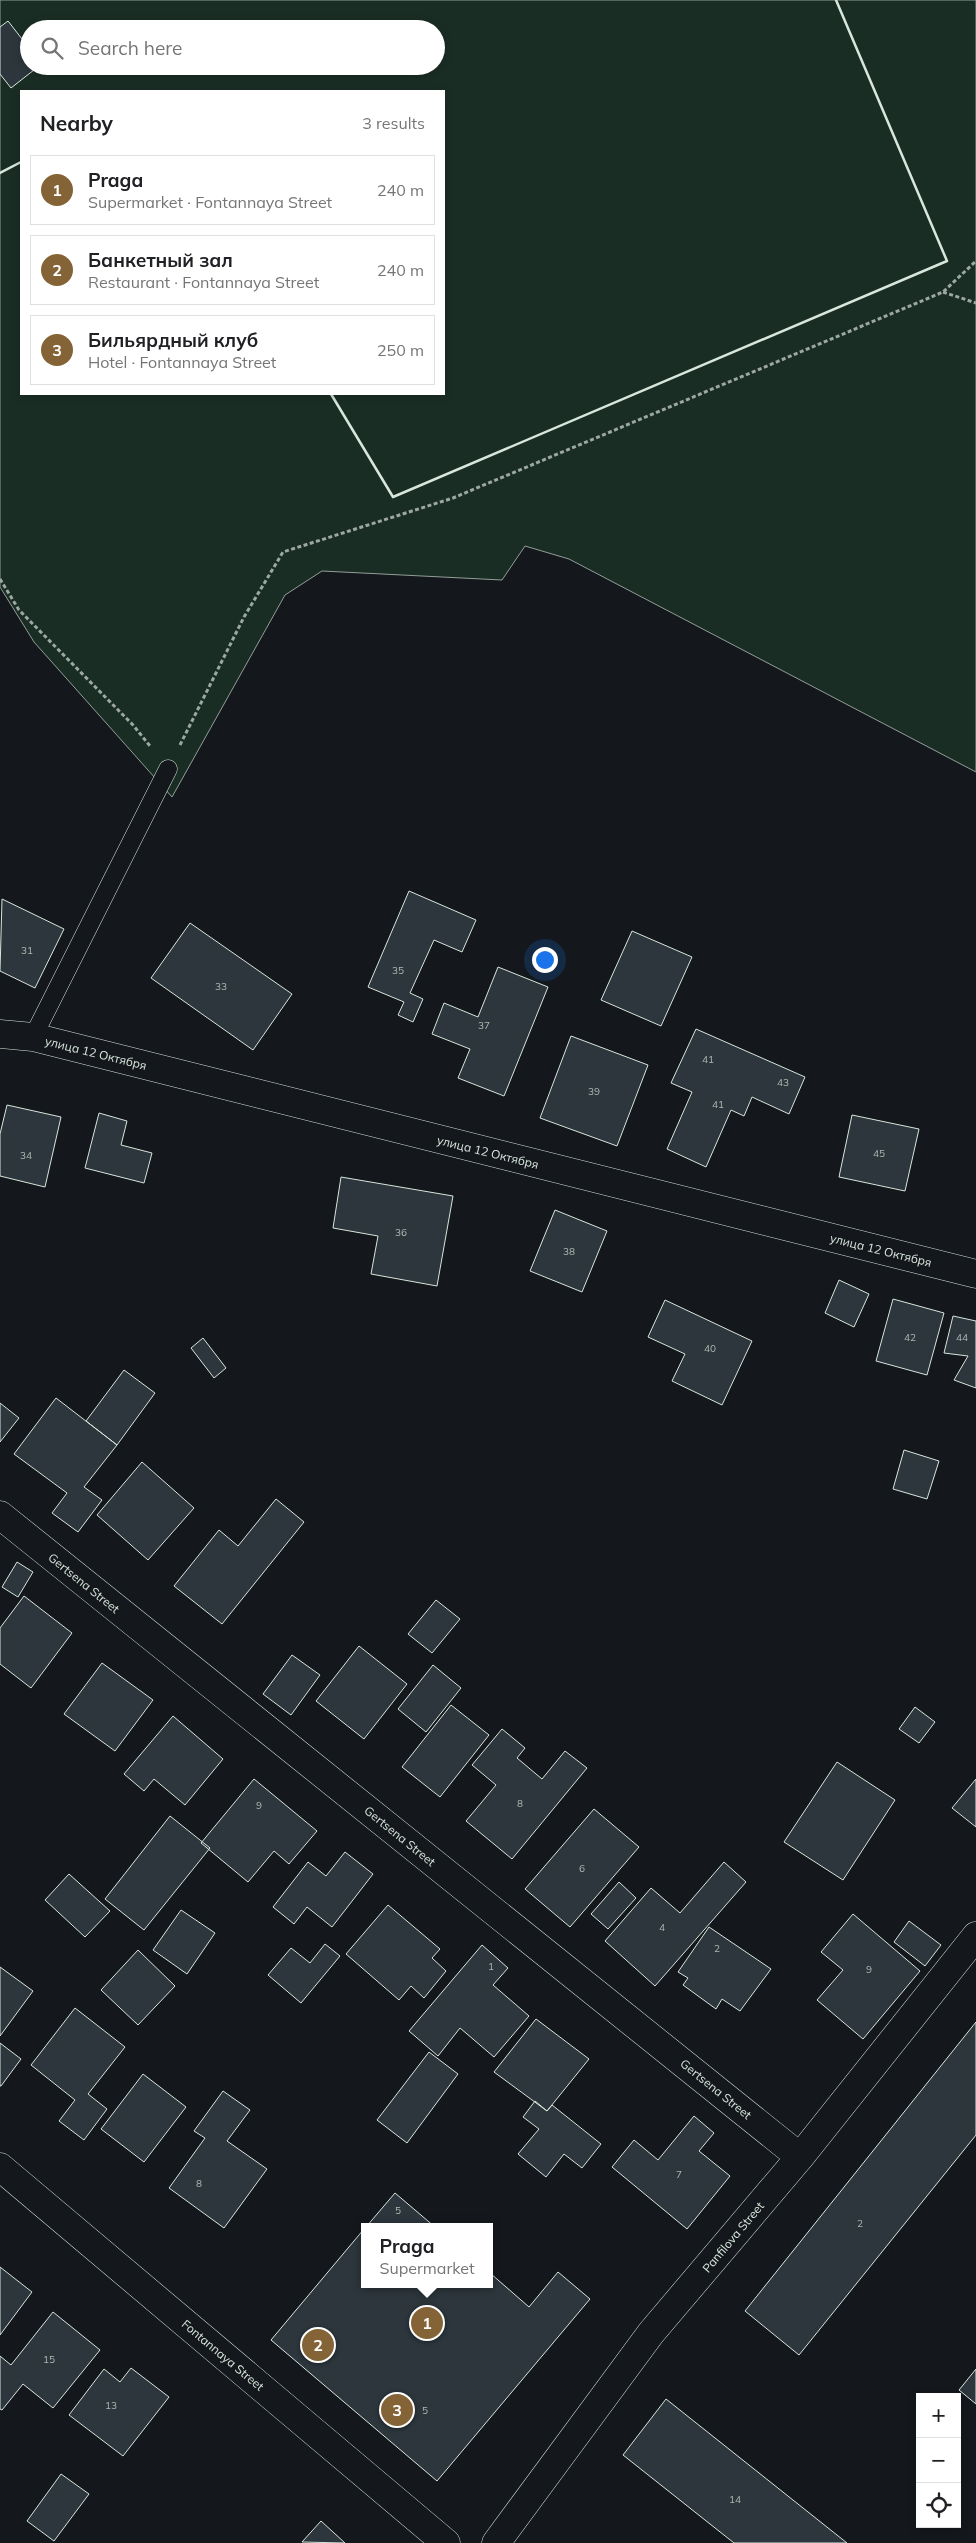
<!DOCTYPE html>
<html lang="en">
<head>
<meta charset="utf-8">
<style>
	body { margin:0; font-family:Mulish,sans-serif; background:#f6f6f6; color:#202124 }
	.controls { position:absolute; right:15px; bottom:15px; display:grid; overflow:hidden; border-radius:0px; box-shadow:0 2px 8px #0003 }
	.controls button { width:45px; height:45px; display:grid; place-items:center; padding:0; border:0; border-bottom:1px solid #e0e0e0; background:#fff; color:#202124; font:25px sans-serif }
	.you { position:absolute; left:544px; top:959px; width:18px; height:18px; margin:-12px; border:4px solid #fff; border-radius:50%; background:#1a73e8; box-shadow:0 0 0 8px #1a73e833 }
	.badge { display:grid; place-items:center; width:32px; height:32px; border-radius:50%; background:#846436; color:#fff; font-size:16px; font-weight:700 }
	.pin { position:absolute; translate:-50% -50%; border:2px solid #fff; box-shadow:0 1px 5px #0006 }
	.popup { position:absolute; left:361px; top:2223px; width:132px; height:65px; box-sizing:border-box; display:grid; place-content:center; border-radius:0px; background:#fff; filter:drop-shadow(0 1px 4px #0005); font-size:16px; white-space:nowrap; color:#757577 }
	.popup b { font-size:19px; color:#202124 }
	.popup::after { content:''; position:absolute; left:50%; top:100%; margin-left:-10px; border:10px solid transparent; border-top-color:#fff }
	.list { margin:0; padding:0; list-style:none }
	h2 { display:flex; justify-content:space-between; align-items:center; height:65px; margin:0; padding:0 20px; font-size:21px }
	h2 small { font-size:16px; font-weight:400; color:#757577 }
	.list li { display:grid; grid-template-columns:32px 1fr auto; gap:15px; align-items:center; box-sizing:border-box; height:70px; margin:0 10px 10px; padding:0 10px; border:1px solid #e0e0e0; border-radius:0px }
	.list b { display:block; font-size:19px; white-space:nowrap }
	.list p { margin:0; font-size:16px; white-space:nowrap; color:#757577 }
	.list em { font-size:16px; font-style:normal; color:#757577 }
	.icon { flex:none; width:28px; height:28px; fill:none; stroke:currentColor; stroke-width:2; stroke-linecap:round; stroke-linejoin:round }
	.map { position:relative; flex:none; width:976px; height:2543px; overflow:hidden }
	.search { position:absolute; background:#fff; box-shadow:0 2px 8px #0003; left:20px; top:20px; width:425px; height:55px; display:flex; align-items:center; gap:12px; box-sizing:border-box; padding:0 18px; border-radius:28px; color:#757577; font-size:19px }
	.panel { position:absolute; background:#fff; box-shadow:0 2px 8px #0003; left:20px; top:90px; width:425px; height:305px; border-radius:0px }
	.map>svg:first-child { display:block }
</style>
</head>
<body>
<div class="map">
<svg width="976" height="2543" viewBox="0 0 976 2543">
	<rect width="100%" height="100%" fill="#14181c"/>
	<!-- green -->
	<path fill="#1a2d24" stroke="#939e99" fill-rule="evenodd" d="M0,0H976V772L569,559L525,546L502,580L322,571L285,595L172,797L34,642L0,587ZM29,29H436V66H29ZM21,91H444V394H21Z"/>
	<!-- building -->
	<path fill="#2c363c" stroke="#d8e6dc" d="M8,21L29,48V66H39L11,88L0,74V27Z
		M409,891L476,920L462,952L434,940L410,993L423,999L413,1022L398,1015L404,1002L368,987Z
		M2,899L64,929L35,988L0,971Z
		M190,923L292,994L253,1050L151,978Z
		M632,931L692,957L661,1026L601,1000Z
		M498,967L548,987L504,1096L458,1078L470,1049L432,1034L444,1003L478,1017Z
		M696,1029L805,1077L789,1114L752,1097L744,1116L731,1110L706,1167L667,1149L692,1092L671,1083Z
		M571,1036L648,1065L617,1146L540,1118Z
		M7,1105L61,1117L45,1187L0,1176V1134Z
		M99,1113L127,1121L121,1145L152,1153L144,1183L85,1168Z
		M852,1115L919,1129L905,1191L839,1177Z
		M341,1177L453,1196L437,1286L371,1274L378,1236L333,1228Z
		M555,1210L607,1231L582,1292L530,1271Z
		M839,1280L869,1294L854,1327L825,1313Z
		M893,1299L944,1313L927,1375L876,1361Z
		M665,1300L752,1341L722,1405L672,1381L685,1354L648,1337Z
		M953,1316L976,1321V1388L954,1380L968,1356L944,1353Z
		M203,1338L226,1368L214,1378L191,1348Z
		M124,1370L155,1393L117,1445L86,1421Z
		M56,1398L117,1445L84,1487L102,1500L78,1532L52,1513L67,1493L14,1454Z
		M0,1403L19,1418L0,1442Z
		M904,1450L939,1461L927,1499L893,1489Z
		M142,1462L194,1508L148,1560L97,1515Z
		M276,1499L304,1522L222,1624L174,1586L219,1530L238,1546Z
		M17,1562L33,1572L18,1597L2,1587Z
		M24,1596L72,1633L31,1688L0,1664V1628Z
		M436,1600L460,1619L432,1653L408,1634Z
		M359,1646L407,1684L364,1739L316,1701Z
		M292,1655L320,1675L291,1715L263,1694Z
		M102,1663L153,1700L115,1751L64,1714Z
		M433,1665L461,1688L426,1732L398,1709Z
		M451,1705L489,1735L440,1797L402,1767Z
		M915,1707L935,1722L919,1743L899,1729Z
		M173,1716L223,1759L185,1805L154,1779L144,1791L124,1774Z
		M502,1729L525,1748L517,1758L542,1779L565,1751L587,1768L512,1859L466,1821L496,1785L472,1765Z
		M837,1762L895,1800L843,1880L784,1842Z
		M254,1779L317,1831L289,1864L274,1851L248,1882L201,1843Z
		M976,1779V1827L952,1808Z
		M594,1809L639,1847L570,1927L525,1889Z
		M170,1816L210,1848L144,1930L105,1899Z
		M345,1852L373,1874L332,1927L307,1907L294,1924L273,1907L308,1862L326,1876Z
		M724,1862L746,1882L655,1986L605,1941L651,1888L680,1913Z
		M69,1874L110,1911L85,1937L45,1900Z
		M619,1882L636,1898L608,1929L591,1914Z
		M388,1905L440,1949L432,1958L446,1971L424,1998L411,1986L399,2000L346,1954Z
		M181,1910L215,1933L187,1974L153,1950Z
		M853,1914L920,1971L863,2039L817,2000L843,1970L821,1952Z
		M909,1921L941,1945L925,1966L894,1942Z
		M709,1927L771,1969L740,2011L722,1999L716,2009L683,1985L688,1978L678,1972Z
		M325,1944L340,1956L301,2003L268,1975L291,1948L310,1963Z
		M482,1945L508,1968L493,1985L529,2016L494,2057L460,2028L438,2056L409,2031Z
		M138,1950L175,1986L138,2025L101,1990Z
		M0,1967L33,1991L0,2036Z
		M75,2008L125,2047L88,2094L107,2109L84,2140L59,2121L75,2100L31,2065Z
		M536,2019L589,2059L547,2111L494,2072Z
		M976,2022V2135L799,2355L745,2311Z
		M0,2043L21,2059L1,2086H0Z
		M429,2052L458,2074L407,2143L377,2120Z
		M143,2074L186,2107L144,2162L101,2129Z
		M223,2091L250,2110L227,2141L267,2169L224,2228L169,2188L205,2138L194,2131Z
		M535,2101L547,2111L552,2105L601,2144L582,2168L564,2154L546,2177L518,2154L539,2129L523,2117Z
		M694,2116L714,2133L699,2151L730,2176L687,2229L612,2167L634,2140L658,2160Z
		M395,2193L435,2227H366Z
		M364,2229V2284H490V2273L529,2307L558,2272L590,2299L437,2481L271,2340Z
		M0,2267L32,2292L0,2335Z
		M53,2312L100,2350L53,2408L23,2384L2,2410L0,2409V2356L11,2365Z
		M131,2368L169,2397L123,2456L69,2415L104,2369L120,2382Z
		M976,2369V2404L959,2390Z
		M666,2399L847,2543H734L623,2455Z
		M61,2474L89,2494L54,2541L27,2521Z
		M321,2521L345,2543L302,2542Z"/>
	<g fill="none" stroke-linecap="round" stroke-linejoin="round">
		<defs>
			<path id="service" d="M33,1037L168,769"/>
			<path id="minor" d="M0,1034L33,1037L976,1274
				M0,1515L800,2157
				M0,2167L446,2543
				M496,2543L651,2333L800,2157L976,1936"/>
		</defs>
		<!-- service casing -->
		<use href="#service" stroke="#d8e6dc" stroke-width="19"/>
		<!-- minor casing -->
		<use href="#minor" stroke="#d8e6dc" stroke-width="29"/>
		<!-- path -->
		<path stroke="#9da8a2" stroke-width="3" stroke-dasharray="4 2.5" stroke-linecap="butt" d="M943,292L976,303
			M0,579L19,610L133,725L150,746
			M180,745L244,617L283,552L453,498L943,292L976,261"/>
		<!-- service -->
		<use href="#service" stroke="#14181c" stroke-width="18"/>
		<!-- minor -->
		<use href="#minor" stroke="#14181c" stroke-width="28"/>
		<!-- wall -->
		<path stroke="#d8e6dc" stroke-width="2.5" d="M0,173L21,162
			M331,394L393,497L947,261L836,0"/>
	</g>
	<g text-anchor="middle" dominant-baseline="central" stroke-width="4" stroke-linejoin="round" paint-order="stroke">
		<!-- number labels -->
		<g font-size="10" fill="#adbab4">
			<text x="27" y="950">31</text>
			<text x="398" y="970">35</text>
			<text x="221" y="986">33</text>
			<text x="484" y="1025">37</text>
			<text x="708" y="1059">41</text>
			<text x="783" y="1082">43</text>
			<text x="594" y="1091">39</text>
			<text x="718" y="1104">41</text>
			<text x="879" y="1153">45</text>
			<text x="26" y="1155">34</text>
			<text x="401" y="1232">36</text>
			<text x="569" y="1251">38</text>
			<text x="910" y="1337">42</text>
			<text x="962" y="1337">44</text>
			<text x="710" y="1348">40</text>
			<text x="520" y="1803">8</text>
			<text x="259" y="1805">9</text>
			<text x="582" y="1868">6</text>
			<text x="662" y="1927">4</text>
			<text x="717" y="1948">2</text>
			<text x="491" y="1966">1</text>
			<text x="869" y="1969">9</text>
			<text x="679" y="2174">7</text>
			<text x="199" y="2183">8</text>
			<text x="398" y="2210">5</text>
			<text x="860" y="2223">2</text>
			<text x="49" y="2359">15</text>
			<text x="111" y="2405">13</text>
			<text x="425" y="2410">5</text>
			<text x="735" y="2499">14</text>
		</g>
		<!-- street labels -->
		<g font-size="12" fill="#d8e6dc" stroke="#14181c">
			<text transform="translate(96 1053) rotate(14)">улица 12 Октября</text>
			<text transform="translate(488 1152) rotate(14)">улица 12 Октября</text>
			<text transform="translate(881 1250) rotate(14)">улица 12 Октября</text>
			<text transform="translate(84 1583) rotate(39)">Gertsena Street</text>
			<text transform="translate(400 1836) rotate(39)">Gertsena Street</text>
			<text transform="translate(716 2089) rotate(39)">Gertsena Street</text>
			<text transform="translate(733 2237) rotate(-50)">Panfilova Street</text>
			<text transform="translate(223 2355) rotate(40)">Fontannaya Street</text>
		</g>
	</g>
</svg>
<div class="controls">
<button>+</button>
<button>−</button>
<button><svg class="icon" aria-label="locate" viewBox="0 0 24 24"><circle cx="12" cy="12" r="6"/><path d="M12 2v4M12 18v4M2 12h4M18 12h4"/></svg></button>
</div>
<div class="you"></div>
<div class="pin badge" style="left:427px;top:2323px">1</div>
<div class="popup"><b>Praga</b>Supermarket</div>
<div class="pin badge" style="left:318px;top:2345px">2</div>
<div class="pin badge" style="left:397px;top:2410px">3</div>
<div class="search"><svg class="icon" aria-label="search" viewBox="0 0 24 24"><circle cx="10" cy="10" r="6"/><path d="M15 15l6 6"/></svg>Search here</div>
<section class="panel">
<h2>Nearby<small>3 results</small></h2>
<ul class="list">
<li><span class="badge">1</span><div><b>Praga</b><p>Supermarket · Fontannaya Street</p></div><em>240 m</em></li>
<li><span class="badge">2</span><div><b>Банкетный зал</b><p>Restaurant · Fontannaya Street</p></div><em>240 m</em></li>
<li><span class="badge">3</span><div><b>Бильярдный клуб</b><p>Hotel · Fontannaya Street</p></div><em>250 m</em></li>
</ul>
</section>
</div>
</body>
</html>
